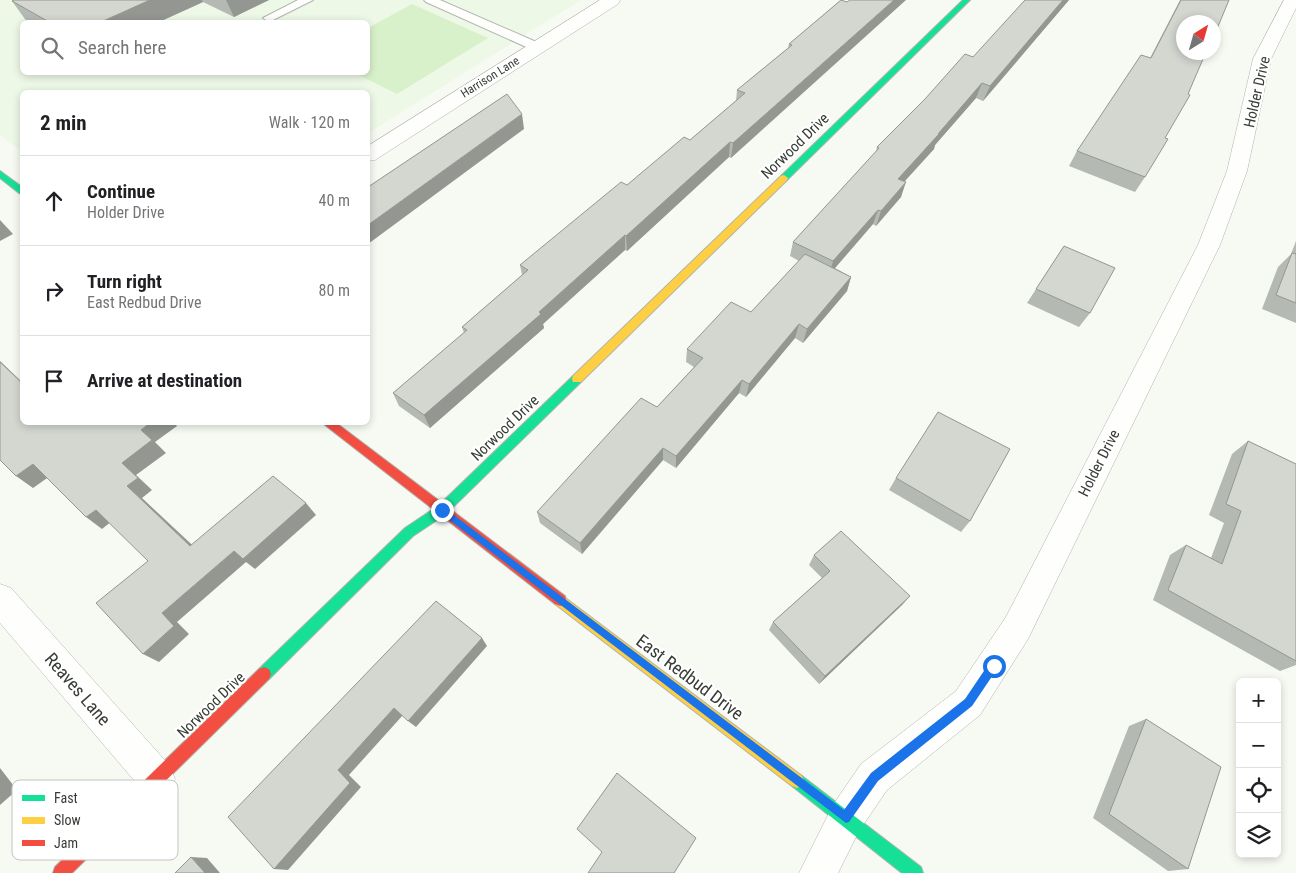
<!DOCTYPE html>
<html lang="en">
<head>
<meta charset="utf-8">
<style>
	body { margin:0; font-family:"Roboto Condensed",sans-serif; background:#f6f6f6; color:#202124 }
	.controls { position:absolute; right:15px; bottom:15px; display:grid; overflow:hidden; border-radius:8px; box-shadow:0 2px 8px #0003 }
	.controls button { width:45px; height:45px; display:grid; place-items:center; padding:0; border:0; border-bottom:1px solid #e0e0e0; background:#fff; color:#202124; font:25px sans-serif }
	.compass { position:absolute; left:1176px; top:15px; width:45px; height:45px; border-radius:50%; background:#fff; box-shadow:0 2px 8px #0003; rotate:37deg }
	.stop { position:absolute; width:15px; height:15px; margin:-11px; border:4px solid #1a73e8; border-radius:50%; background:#fff }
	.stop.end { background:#1a73e8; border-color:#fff; box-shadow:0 1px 5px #0008 }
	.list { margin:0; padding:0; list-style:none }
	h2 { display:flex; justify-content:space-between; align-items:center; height:65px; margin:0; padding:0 20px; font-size:21px }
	h2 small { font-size:16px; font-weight:400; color:#757577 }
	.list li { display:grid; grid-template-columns:32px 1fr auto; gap:15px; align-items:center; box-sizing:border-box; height:90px; padding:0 20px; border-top:1px solid #e0e0e0 }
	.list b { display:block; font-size:19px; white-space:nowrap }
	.list p { margin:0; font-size:16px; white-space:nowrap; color:#757577 }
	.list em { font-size:16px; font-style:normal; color:#757577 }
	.icon { flex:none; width:28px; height:28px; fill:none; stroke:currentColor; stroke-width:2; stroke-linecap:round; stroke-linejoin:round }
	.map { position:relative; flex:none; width:1296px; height:873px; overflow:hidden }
	.search { position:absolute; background:#fff; box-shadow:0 2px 8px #0003; left:20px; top:20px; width:350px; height:55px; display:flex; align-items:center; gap:12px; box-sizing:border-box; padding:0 18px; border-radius:8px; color:#757577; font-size:19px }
	.panel { position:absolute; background:#fff; box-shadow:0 2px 8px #0003; left:20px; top:90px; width:350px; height:335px; border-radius:8px }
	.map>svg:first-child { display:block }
</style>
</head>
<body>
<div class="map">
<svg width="1296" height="873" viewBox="0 0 1296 873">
	<rect width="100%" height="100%" fill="#f6faf2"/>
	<!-- built -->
	<path fill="#edf8e6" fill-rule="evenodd" d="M0,0H581L368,133V92H22V152L0,135ZM22,22H368V72H22Z"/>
	<!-- green -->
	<path fill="#d9f1cb" d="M412,4L488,38L397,94L355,73L368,72V28Z"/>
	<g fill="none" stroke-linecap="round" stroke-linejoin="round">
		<defs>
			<path id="lane" d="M298,0H313L269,22L263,18Z
				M424,0H440L541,44L543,47L537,51L533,50L426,2Z"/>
			<path id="street" d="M600,0H620L618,4L375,160L368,161V146Z
				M1284,0H1296V8L1271,59L1247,171L1220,245L1028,639L980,715L887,790L859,831L838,873H799L833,805L861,764L956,691L1006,617L1198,245L1227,171L1253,59Z
				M0,584L11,588L170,766L175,779L170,792L157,797L144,792L0,623Z"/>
			<path id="fast" d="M963,0H970L787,180H781V176Z
				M0,171L22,187V194L19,193L0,178Z
				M577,375L582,379L581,382L446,514L413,536L269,679L264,681L259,679L257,674L259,669L405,528L438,506L573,376Z
				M797,774L802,776L921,867L923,873H902L792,786L790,781L792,776Z"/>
			<path id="slow" d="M784,175L788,178L787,180L581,382H573L572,379L573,376L781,176Z
				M560,594L802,776L804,781L802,786L797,788L792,786L555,604L554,600L555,596Z"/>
			<path id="jam" d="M321,422H335L565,596L566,600L565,604L560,606L555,604Z
				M264,667L269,669L271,674L269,679L72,873H53L55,867L259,669Z"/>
		</defs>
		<!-- lane casing -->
		<use href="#lane" stroke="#b1b4ae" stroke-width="2"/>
		<!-- street casing -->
		<use href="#street" stroke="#b1b4ae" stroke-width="1"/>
		<!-- fast casing -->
		<use href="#fast" stroke="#b1b4ae" stroke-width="2"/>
		<!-- slow casing -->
		<use href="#slow" stroke="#b1b4ae" stroke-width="2"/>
		<!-- jam casing -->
		<use href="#jam" stroke="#b1b4ae" stroke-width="2"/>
		<!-- lane -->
		<use href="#lane" fill="#fefefd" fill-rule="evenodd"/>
		<!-- street -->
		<use href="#street" fill="#fefefd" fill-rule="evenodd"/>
		<!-- fast -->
		<use href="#fast" fill="#16e098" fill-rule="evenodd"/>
		<!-- slow -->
		<use href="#slow" fill="#ffcf43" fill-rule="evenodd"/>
		<!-- jam -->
		<use href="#jam" fill="#f24e42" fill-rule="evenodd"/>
	</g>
	<!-- wall -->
	<path fill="#b5b9b3" d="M14,0H269L234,17L203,2L159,22H27L12,1Z
		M841,0L731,158L729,157L627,251L625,250L543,324L544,328L430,428L399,406L393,393L464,333L462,327L522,275L520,265L627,185L690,140L736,101L737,90L788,48L789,44Z
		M1069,0L983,101L976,98L935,145L934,149L904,182L901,197L876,226L873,224L835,268L851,277L847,291L803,343L795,338L746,397L739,393L676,468L663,460L582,554L540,523L537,512L657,407L694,367L686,362L687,349L751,312L799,261L790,256L793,242L876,152L877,147L973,57Z
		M1180,0H1229L1165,138L1145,177L1135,192L1069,166L1077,151L1150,58Z
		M1296,241V323L1262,309L1278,267L1291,254Z
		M1064,246L1090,313L1079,327L1027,303Z
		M1248,441L1296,464V665L1280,671L1153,600L1170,555L1186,545L1211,558L1224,523L1209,515L1232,454Z
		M896,478L970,521L961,532L889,490Z
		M814,555L910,596L902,605L819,684L769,630L773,622L822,578L809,565Z
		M1146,719L1188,869L1168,871L1093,818L1129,726Z"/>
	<!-- shaded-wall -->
	<path fill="#949692" d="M150,0H202L203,2L159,22H101Z
		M226,0H269L234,17Z
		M894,0H906L731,158L733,143Z
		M1063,0H1069L983,101L990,86Z
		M982,83L976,98L935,145L934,149L893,194L898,179Z
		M522,114L524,129L368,244V225Z
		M730,142L729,157L627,251L626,236Z
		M906,182L901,197L876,226L881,211Z
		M878,210L873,224L829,275L833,261Z
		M0,220L13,234L0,241Z
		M625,235V250L543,324L544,328L430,428L424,415Z
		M851,277L847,291L803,343L807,329Z
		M799,324L795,338L746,397L749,384Z
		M0,361L22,382V383L0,362Z
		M742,380L739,393L676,468V456Z
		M151,422H174L177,426L155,442L166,453L136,475L152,490L142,498L204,556L190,546L127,486L122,463L141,430Z
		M663,448V460L582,554L580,543Z
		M33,464L50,476L33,488L16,476Z
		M306,503L316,515L255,569L246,562L177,622L189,634L159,662L143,654L162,613L234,551Z
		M96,510L112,521L102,529L86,517Z
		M910,596L902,605L819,684L825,676Z
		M482,638L487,646L416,727L408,721Z
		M394,708L403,715L349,775L361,787L288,870L274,869L338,770Z
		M0,768L17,790L0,805Z
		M191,857L207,858L220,873H205Z"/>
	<!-- building -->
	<path fill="#d3d7d0" stroke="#949692" d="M14,0H150L101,22H49L12,1Z
		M841,0L847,2L850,0H894L733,143L730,142L626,236L625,235L539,312L541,314L424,415L393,393L467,330L462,327L528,270L520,265L621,182L627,185L684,137L690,140L745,93L737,90L792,45L789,44Z
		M1025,0H1063L990,86L982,83L938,134H939L898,179L906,182L881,211L878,210L833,261L793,242L879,148L877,147L925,99L965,54L973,57Z
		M1181,0H1229L1214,36V22H1184V52H1206L1188,94L1190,95L1165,138L1168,139L1145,177L1077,151L1141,55L1151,58Z
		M507,94L522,114L368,225V187Z
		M1064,246L1115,268L1090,313L1036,289Z
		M1292,253L1296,254V303L1276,295Z
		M805,254L851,277L807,329L799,324L749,384L742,380L676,456L663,448L580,543L537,512L641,398L657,407L703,358L687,349L731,302L751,312Z
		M0,362L22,383V422H151L141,430L152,440L122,463L138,478L127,486L190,546L273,476L306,503L243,559L234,551L162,613L174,626L143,654L96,603L148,561L96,510L86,517L33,464L16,476L0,460Z
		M938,412L1010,449L970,521L896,478Z
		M1248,441L1296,464V661L1168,590L1186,545L1222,564L1241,511L1226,504Z
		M841,531L910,596L825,676L773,622L830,571L814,555Z
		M436,601L482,638L408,721L394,708L338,770L350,783L274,869L228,817Z
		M1146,719L1221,767L1188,869L1109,814Z
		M617,773L696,838L674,873H588L602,852L577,829Z
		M191,857L205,873H175Z"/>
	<!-- route -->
	<path fill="#1a73e8" d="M442,506L844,810L871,773L965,699L990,662H997L999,666L972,706L878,781L849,822L846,823L439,512V507Z"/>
	<g text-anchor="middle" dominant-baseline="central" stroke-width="4.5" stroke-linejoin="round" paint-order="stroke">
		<!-- far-street labels -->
		<g font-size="12" fill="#373c35" stroke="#fff">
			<text transform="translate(490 77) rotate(-32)">Harrison Lane</text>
		</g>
		<!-- street labels -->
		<g font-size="15" fill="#373c35" stroke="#fff">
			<text transform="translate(1257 92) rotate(-77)">Holder Drive</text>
			<text transform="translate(795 146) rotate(-44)">Norwood Drive</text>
			<text transform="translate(505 428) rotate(-44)">Norwood Drive</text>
			<text transform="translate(1099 463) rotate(-63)">Holder Drive</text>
			<text transform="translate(211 705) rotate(-44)">Norwood Drive</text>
		</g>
		<!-- near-street labels -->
		<g font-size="18" fill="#373c35" stroke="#fff">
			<text transform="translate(690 677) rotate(37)">East Redbud Drive</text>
			<text transform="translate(78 689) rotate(49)">Reaves Lane</text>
		</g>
	</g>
	<!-- legend -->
	<rect x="12" y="780" width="166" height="80" rx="8" fill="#fff" stroke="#c3c4c2" stroke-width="1"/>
	<rect x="22" y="795" width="23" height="6" fill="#16e098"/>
	<rect x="22" y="817" width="23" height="7" fill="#ffcf43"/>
	<rect x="22" y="840" width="23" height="6" fill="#f24e42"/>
	<g font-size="14" fill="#373c35">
		<text x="54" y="803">Fast</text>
		<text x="54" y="825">Slow</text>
		<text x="54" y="848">Jam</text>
	</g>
</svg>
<div class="controls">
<button>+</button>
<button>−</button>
<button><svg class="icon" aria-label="locate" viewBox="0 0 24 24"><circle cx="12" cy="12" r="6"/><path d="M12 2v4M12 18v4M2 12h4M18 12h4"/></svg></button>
<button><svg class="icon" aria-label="layers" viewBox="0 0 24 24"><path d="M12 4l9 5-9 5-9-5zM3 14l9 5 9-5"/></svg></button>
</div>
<svg class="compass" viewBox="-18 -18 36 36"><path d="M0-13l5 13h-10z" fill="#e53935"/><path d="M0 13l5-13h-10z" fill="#757577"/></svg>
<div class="stop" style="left:994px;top:666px"></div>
<div class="stop end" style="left:442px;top:510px"></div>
<div class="search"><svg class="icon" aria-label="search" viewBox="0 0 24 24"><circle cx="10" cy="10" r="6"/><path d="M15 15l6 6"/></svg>Search here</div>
<section class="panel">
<h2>2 min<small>Walk · 120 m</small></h2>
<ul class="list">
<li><svg class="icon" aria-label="ahead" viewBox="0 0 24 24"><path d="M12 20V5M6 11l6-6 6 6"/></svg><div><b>Continue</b><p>Holder Drive</p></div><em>40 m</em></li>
<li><svg class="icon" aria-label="right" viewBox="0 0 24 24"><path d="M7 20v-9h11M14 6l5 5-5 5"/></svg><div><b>Turn right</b><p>East Redbud Drive</p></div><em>80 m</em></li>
<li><svg class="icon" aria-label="arrive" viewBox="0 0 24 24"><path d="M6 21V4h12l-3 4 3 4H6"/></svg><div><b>Arrive at destination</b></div></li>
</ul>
</section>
</div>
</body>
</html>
